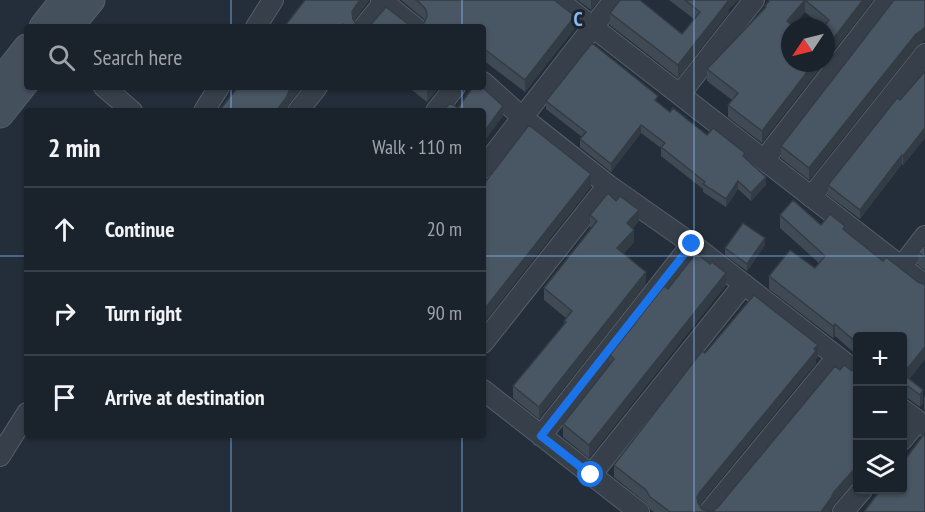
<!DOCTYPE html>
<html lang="en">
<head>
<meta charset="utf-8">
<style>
	body { margin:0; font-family:"PT Sans Narrow",sans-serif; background:#272f38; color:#f1f3f6 }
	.controls { position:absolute; right:18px; bottom:18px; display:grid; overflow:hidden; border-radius:6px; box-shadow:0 2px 4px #0004 }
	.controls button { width:54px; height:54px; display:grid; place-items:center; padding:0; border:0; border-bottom:2px solid #383f48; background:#1a222c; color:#f1f3f6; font:30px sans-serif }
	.compass { position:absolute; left:781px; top:18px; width:54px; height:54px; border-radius:50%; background:#1a222c; box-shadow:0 2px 4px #0004; rotate:235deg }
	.stop { position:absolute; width:18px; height:18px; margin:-14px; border:4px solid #1a73e8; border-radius:50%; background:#fff }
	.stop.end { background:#1a73e8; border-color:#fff; box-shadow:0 2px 6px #0008 }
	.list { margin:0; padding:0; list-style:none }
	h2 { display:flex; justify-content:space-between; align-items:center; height:78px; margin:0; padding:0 24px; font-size:26px }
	h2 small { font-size:20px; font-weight:400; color:#9fa4a9 }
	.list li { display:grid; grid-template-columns:39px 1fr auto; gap:18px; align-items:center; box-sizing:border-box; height:84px; padding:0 24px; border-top:2px solid #383f48 }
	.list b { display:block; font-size:22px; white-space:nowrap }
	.list em { font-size:20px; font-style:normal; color:#9fa4a9 }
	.icon { flex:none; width:33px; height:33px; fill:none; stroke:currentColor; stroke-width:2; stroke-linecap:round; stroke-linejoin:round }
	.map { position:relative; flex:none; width:925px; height:512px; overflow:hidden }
	.search { position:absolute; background:#1a222c; box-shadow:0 2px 4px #0004; left:24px; top:24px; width:462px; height:66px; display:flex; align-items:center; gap:15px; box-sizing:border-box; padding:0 21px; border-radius:6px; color:#9fa4a9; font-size:22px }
	.panel { position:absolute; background:#1a222c; box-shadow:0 2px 4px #0004; left:24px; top:108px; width:462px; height:330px; border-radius:6px }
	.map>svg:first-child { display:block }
</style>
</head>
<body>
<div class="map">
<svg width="925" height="512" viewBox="0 0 925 512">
	<rect width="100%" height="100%" fill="#232e3a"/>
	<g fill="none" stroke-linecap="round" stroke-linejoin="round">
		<defs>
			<path id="minor" d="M381,0L415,27
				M558,0L925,285
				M256,27L273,0
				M364,27L384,2
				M483,82L522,117L608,185L692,244L858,373
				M104,87L132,111
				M680,94L754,0
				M204,111L219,87
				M298,111L317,87
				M436,111L455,87
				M764,160L888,0
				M483,168L614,0
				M811,197L925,54
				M901,267L925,236
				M483,343L608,185
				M483,390L639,512
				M902,409L925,426
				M541,436L692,244
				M902,440L918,421
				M0,456L27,413
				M591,475L744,284
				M709,512L837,357
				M843,512L862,490"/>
			<path id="secondary" d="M43,27L64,0
				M69,27L91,0
				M0,82L27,48
				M0,114L27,80"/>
		</defs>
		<!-- minor casing -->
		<use href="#minor" stroke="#555e68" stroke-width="22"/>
		<!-- secondary casing -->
		<use href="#secondary" stroke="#555e68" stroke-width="29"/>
		<!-- minor -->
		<use href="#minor" stroke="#37404a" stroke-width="20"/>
		<!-- secondary -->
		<use href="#secondary" stroke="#45505d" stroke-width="27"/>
	</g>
	<!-- wall -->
	<path fill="#3f4a55" d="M369,0L354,21L356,24L363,27L408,24L413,27L419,26L424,23L425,21L423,18L401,0H554L575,28L525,92L483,60V27H284Z
		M578,0H599L591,10Z
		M669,0H738L729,9V12L678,78L610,25V13L682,34L694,19Z
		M770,0H873L826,60V27H823L805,12L793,26L762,143L728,117V105L732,100L707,81V69L765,8V6Z
		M925,0V39L922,43L916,47L809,180L781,158V146Z
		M925,71V138L903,165L902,164L860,219L828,195V185Z
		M408,87H439L427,102Z
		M546,101L658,102L670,112L745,158L766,185L751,201L738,189L726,207L703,192V189L661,156V148L641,133L611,172L580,147V139L582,137L546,109Z
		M793,200L821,225L830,214L845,226V230L883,261L886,257L918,282L923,284H925V359L909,379L923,390V403L920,407L909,399L903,397V336H858V356L835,336L833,338L769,289V276L790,250L815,268L819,263L780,228V215Z
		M590,215L639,221L633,228L634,242L624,253L646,284L539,419L513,398V386L564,324V321L566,318L544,300V288L591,228L590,227Z
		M925,244V270L918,265V252Z
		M765,245L747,271L725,255V248Z
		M726,285L589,458L563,437V424L610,364V355L668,289Z
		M705,353L818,357L816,359V363L700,504L699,505L702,509L708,511H713L718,507L840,370H851L858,372V477L834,504L830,512H654L650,509L646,503L614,477V465Z
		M925,396V411L924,410V398Z"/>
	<!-- shaded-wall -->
	<path fill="#333c45" d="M360,0H369V1L355,20L352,25V12L355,7Z
		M591,0H599L591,10Z
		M728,0H738L729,9V12L678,78V65Z
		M805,0V12L792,27L787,21Z
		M863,0H873L826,60V48Z
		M575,16V28L525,92V80Z
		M925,27V39L922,43L916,47L809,180V168L916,34Z
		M814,63H824L762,143V131Z
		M292,87H302L289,104L285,111H276Z
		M430,87H439L427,102V90Z
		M503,106V116L483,143V133Z
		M641,125V133L611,172V164Z
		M925,128V138L903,165V156Z
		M902,155V164L860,219V210Z
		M591,174V187L483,324V311Z
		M766,177V185L751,201V193Z
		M738,181V189L726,207V199Z
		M639,210V221L627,235V223Z
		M634,230V242L617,260V248Z
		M765,238V245L747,271V264Z
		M646,272V284L539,419V407Z
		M726,273V285L589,458V445Z
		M835,324V336L833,338V326Z
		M818,345V357L816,359V363L700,504L697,509V497L700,492Z
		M925,347V359L904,385L903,374Z
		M923,390V403L920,407V395Z
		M858,465V477L834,504L831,511L830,512H821L834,492Z"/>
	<!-- building -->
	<path fill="#495663" stroke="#333c45" stroke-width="1.5" d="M305,0H360L355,7L352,12L353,19L356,24L363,27L369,26L373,22L386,7L408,24L413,27L419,26L424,23L427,16L426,10L423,6L416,0H554L575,16L525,80L483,48V27H347L343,24L341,27H284Z
		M620,0H640L682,34L700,12L685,0H729L678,65L610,13Z
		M770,0H805L787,21L794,27H790V63H814L762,131L728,105L738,93L707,69L766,7L765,6Z
		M805,0H863L826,48V27H823L829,20Z
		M894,0H925V27L922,30L916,34L809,168L781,146Z
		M592,43L658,96L655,100L670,112L673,108L707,135L713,128L745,153L743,156L766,177L751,193L738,181L726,199L703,184L705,182L661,147L665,143L641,125L611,164L580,139L586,132L546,101Z
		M925,71V128L903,156L902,155L860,210L828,185L897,98L900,100Z
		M238,87H292L289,91L286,98L276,111H219Z
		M473,87H482L503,106L483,133V111H441L445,109L450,103L458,108Z
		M529,125L591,174L483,311V185Z
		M608,193L616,201L620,196L639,210L627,223L634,230L617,248L646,272L539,407L513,386L566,322L564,321L572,311L544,288L597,221L590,215Z
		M793,200L821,225L830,214L845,226L843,229L883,261L886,257L918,282L923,284H925V347L903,374L923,390L920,395L909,387L903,385V336H858V344L835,324L833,326L769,276L790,250L815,268L825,256L780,215Z
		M743,223L765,238L747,264L725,248Z
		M925,244V257L918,252Z
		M696,253L710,264L712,262L726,273L589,445L563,424L614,359L610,355L664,286L668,289Z
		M754,295L818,345L814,349L816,351L700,492L697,497L698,503L702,509L708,511H713L718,507L835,366L840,370L844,365L851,370L858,372V465L834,492L831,498L821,512H670L650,497L646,490L614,465L702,351L705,353Z
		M925,433V512H864L881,489H903V462Z"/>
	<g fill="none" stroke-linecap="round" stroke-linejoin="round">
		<!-- route -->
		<path stroke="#1a73e8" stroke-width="8" d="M591,475L541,436L692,244"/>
	</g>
	<!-- grid -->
	<path fill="none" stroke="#89baf3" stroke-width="1.5" stroke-opacity="0.55" d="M231,0V27M462,0V27M694,0V512M231,87V111M462,87V111M0,256H27M483,256H925M231,435V512M462,435V512"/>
	<g font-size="20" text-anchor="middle" font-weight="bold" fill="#89baf3" stroke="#1c252f" stroke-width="6" stroke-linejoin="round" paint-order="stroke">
		<text x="578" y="26">C</text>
	</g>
</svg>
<div class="controls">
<button>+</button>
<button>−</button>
<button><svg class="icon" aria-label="layers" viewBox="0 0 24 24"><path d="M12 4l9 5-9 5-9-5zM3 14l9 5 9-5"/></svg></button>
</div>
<svg class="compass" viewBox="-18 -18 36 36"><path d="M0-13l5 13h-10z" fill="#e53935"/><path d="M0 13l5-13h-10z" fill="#9fa4a9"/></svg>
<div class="stop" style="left:591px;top:475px"></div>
<div class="stop end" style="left:692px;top:244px"></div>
<div class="search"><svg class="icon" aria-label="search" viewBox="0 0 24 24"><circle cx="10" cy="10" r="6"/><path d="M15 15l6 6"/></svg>Search here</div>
<section class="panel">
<h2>2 min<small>Walk · 110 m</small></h2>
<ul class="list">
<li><svg class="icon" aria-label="ahead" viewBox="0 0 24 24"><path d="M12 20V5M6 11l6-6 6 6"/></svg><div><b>Continue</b></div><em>20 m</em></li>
<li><svg class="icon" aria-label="right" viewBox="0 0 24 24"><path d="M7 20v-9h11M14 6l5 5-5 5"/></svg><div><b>Turn right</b></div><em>90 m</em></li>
<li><svg class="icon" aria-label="arrive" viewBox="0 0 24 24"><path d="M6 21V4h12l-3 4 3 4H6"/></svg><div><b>Arrive at destination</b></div></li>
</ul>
</section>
</div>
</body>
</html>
